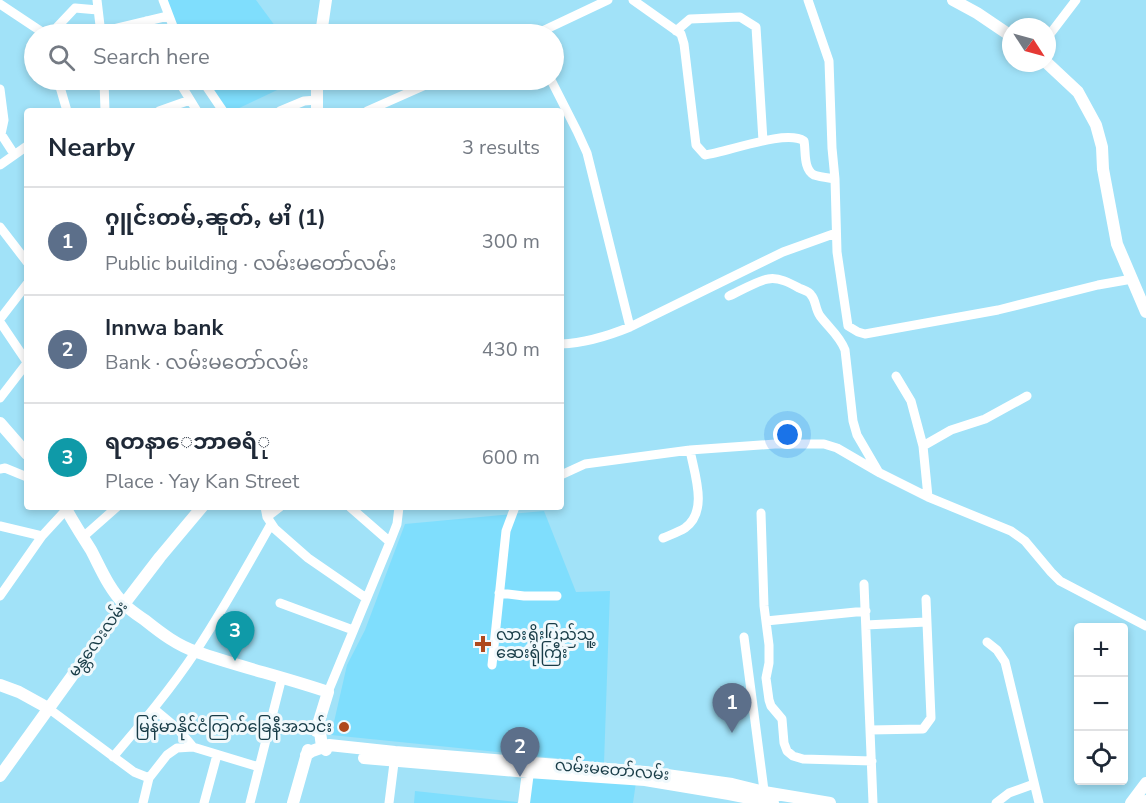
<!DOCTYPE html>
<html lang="en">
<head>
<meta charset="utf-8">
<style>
	body { margin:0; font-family:"Nunito Sans","Noto Sans Myanmar",sans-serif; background:#f2f2f3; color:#1f2937 }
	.controls { position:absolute; right:18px; bottom:18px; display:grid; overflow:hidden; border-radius:6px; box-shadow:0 3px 9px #0003 }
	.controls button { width:54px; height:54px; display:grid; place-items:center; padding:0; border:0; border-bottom:2px solid #e0e1e3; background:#fff; color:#1f2937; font:30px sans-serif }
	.compass { position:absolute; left:1002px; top:18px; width:54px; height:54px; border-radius:50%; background:#fff; box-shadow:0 3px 9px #0003; rotate:126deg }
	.you { position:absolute; left:788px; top:435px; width:21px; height:21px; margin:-15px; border:4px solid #fff; border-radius:50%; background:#1a73e8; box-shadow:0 0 0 9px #1a73e833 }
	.badge { display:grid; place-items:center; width:39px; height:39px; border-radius:50%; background:#af491d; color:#fff; font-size:20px; font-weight:700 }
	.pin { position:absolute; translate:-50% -50px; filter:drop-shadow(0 2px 3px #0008) }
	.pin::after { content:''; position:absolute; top:32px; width:21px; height:18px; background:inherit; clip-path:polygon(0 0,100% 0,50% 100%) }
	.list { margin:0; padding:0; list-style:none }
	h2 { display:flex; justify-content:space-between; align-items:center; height:78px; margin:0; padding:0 24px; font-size:26px }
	h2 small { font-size:20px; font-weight:400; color:#747a83 }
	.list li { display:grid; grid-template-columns:39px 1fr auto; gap:18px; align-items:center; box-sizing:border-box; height:108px; padding:0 24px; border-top:2px solid #e0e1e3 }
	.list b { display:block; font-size:22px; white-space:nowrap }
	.list p { margin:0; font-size:20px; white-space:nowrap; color:#747a83 }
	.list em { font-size:20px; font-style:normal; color:#747a83 }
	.icon { flex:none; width:33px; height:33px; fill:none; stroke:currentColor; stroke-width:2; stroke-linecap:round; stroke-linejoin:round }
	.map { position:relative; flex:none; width:1146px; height:803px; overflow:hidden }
	.search { position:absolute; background:#fff; box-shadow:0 3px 9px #0003; left:24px; top:24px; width:540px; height:66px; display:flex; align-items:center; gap:15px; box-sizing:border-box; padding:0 21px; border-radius:33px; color:#747a83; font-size:22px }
	.panel { position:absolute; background:#fff; box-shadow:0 3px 9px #0003; left:24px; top:108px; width:540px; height:402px; border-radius:6px }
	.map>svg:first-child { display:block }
</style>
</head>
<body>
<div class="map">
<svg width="1146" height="803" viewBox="0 0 1146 803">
	<rect width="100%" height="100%" fill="#a1e2f8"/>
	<!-- built -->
	<path fill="#7fdefd" d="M165,0H256L281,34H179Z
		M206,80H292V83L233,111H226Z
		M544,511L576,592L610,591L604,763L331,735L347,665L365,630L405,524Z
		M532,775L636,782L633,803H529Z
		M415,791L517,802V803H414Z"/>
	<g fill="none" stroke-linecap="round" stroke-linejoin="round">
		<!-- minor -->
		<path stroke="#fff" stroke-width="9" d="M97,0L101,34
			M163,0L176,34
			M633,0L681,34L684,44L696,145L705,155C728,152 786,129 804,141C806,151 803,169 814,175C820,177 829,178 835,179
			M808,0L829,61L832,148L835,179L837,252L848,326L858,332L865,334L998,310L1098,285L1132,279
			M0,4L45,34
			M146,21L153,34
			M676,31L690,19L740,17L756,27L763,141
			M101,32L168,16
			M53,34L58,26L75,8L98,10
			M536,34L608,0
			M1047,38L1076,0
			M58,80L67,111
			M104,80L105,111
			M178,80L197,111
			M202,80L223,111
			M551,80L577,131L587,153L630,327
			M0,89L4,120L1,134L14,154
			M159,111L190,100
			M280,111L304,101L317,100
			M367,111L437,80
			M0,165L27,146
			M0,227L27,262
			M729,296C738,292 759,280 768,279C779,277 790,283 799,288C803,290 809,291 811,295C816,300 815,309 820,316C829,328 840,336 845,350L853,421L857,435L878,471
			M0,319L27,284
			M0,322L27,362
			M561,344C585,343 608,336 630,327L783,252L836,233
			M896,376L911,401L923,446L928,497
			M0,398L27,363
			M923,446L951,430L985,419L1027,396
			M0,469L5,468L27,477
			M561,475L585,464L690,450L775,444H824L837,448L880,473L928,497L1011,531L1025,541L1051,572L1060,581L1146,626
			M265,507L267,517L275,529L308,558L366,598
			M350,507L390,542
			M761,513L764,606L769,645V663L766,678L769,700L771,706L782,719L784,743L787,751L793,756L803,759L872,761
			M267,517L280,507
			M0,526L42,536
			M83,537L117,507
			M663,538C670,535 679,532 685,528C709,511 694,473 690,450
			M864,584L873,803
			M499,593L524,596H557
			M0,596L42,536L66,510
			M280,603L353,630
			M766,621L866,611
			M866,625L926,622
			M744,637L765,798
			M987,642L997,650L1005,662L1039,803
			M492,665L506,531L515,507
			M328,692L390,542L397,524L399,507
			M48,708L134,772L149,778
			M154,709L178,729L193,747
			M870,730L923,729L931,718L926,599
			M113,757C142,723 171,689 196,651C223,610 247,567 271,524
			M143,803L149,778L167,755L177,748L193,747L259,767
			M204,803L217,755
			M250,803L282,677
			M389,803L395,755
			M996,803L1009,793L1034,784"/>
		<!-- major -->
		<path stroke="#fff" stroke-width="12" d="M953,0L977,13L1011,36
			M321,34L326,0
			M1047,63L1078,92L1096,125L1102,147L1103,169L1117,244L1146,312
			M317,111V80
			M0,423L27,454
			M65,507C73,522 82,536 91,550C101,569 109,589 124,604C131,611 139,616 146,621C161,633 178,646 197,652C240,667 284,677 328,692L316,731
			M0,685L19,692L48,708
			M319,724L322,747L326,750
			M306,755L312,751L329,745L395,752L645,772L732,784L764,792L830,803
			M364,758L528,772L645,780L729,794L773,803
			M0,776L124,604L160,557L202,507
			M293,803L308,750
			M524,803L529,764
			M1131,803L1146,783
			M1145,803L1146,801"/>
	</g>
	<!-- markers -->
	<g fill="#af491d" stroke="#f1f9fc" stroke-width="2">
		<path d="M480 635h6v6h6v6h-6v6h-6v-6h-6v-6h6z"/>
		<circle cx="344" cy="727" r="6"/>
	</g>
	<g text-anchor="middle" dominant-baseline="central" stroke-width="6" stroke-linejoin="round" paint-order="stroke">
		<!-- poi labels -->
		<g font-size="16" fill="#183c47" stroke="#f1f9fc" text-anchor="start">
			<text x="496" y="635">လားရှိုးပြည်သူ့<tspan x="496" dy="18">ဆေးရုံကြီး</tspan></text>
			<text x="332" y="727" text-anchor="end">မြန်မာနိုင်ငံကြက်ခြေနီအသင်း</text>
		</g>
		<!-- street labels -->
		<g font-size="16" fill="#183c47" stroke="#f1f9fc">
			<text transform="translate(98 639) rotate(-54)">မန္တလေးလမ်း</text>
			<text transform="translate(612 770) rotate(5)">လမ်းမတော်လမ်း</text>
		</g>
	</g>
</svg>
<div class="controls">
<button>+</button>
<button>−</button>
<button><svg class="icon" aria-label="locate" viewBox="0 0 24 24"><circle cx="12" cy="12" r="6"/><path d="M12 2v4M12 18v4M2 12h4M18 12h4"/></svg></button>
</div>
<svg class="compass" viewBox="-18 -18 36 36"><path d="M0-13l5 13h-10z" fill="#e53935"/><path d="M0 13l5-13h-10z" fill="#747a83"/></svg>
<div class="you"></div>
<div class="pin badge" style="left:732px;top:733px;background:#5c6f8a">1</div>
<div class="pin badge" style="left:520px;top:777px;background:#5c6f8a">2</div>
<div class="pin badge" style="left:235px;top:661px;background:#0f9aa8">3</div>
<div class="search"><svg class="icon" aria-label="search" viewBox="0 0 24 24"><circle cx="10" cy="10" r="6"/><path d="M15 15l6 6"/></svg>Search here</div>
<section class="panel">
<h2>Nearby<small>3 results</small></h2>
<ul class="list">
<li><span class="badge" style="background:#5c6f8a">1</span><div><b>ႁူင်းတမ်ႇၼူတ်ႇ မၢႆ (1)</b><p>Public building · လမ်းမတော်လမ်း</p></div><em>300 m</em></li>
<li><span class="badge" style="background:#5c6f8a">2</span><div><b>Innwa bank</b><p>Bank · လမ်းမတော်လမ်း</p></div><em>430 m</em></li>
<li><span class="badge" style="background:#0f9aa8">3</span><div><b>ရတနာေဘာဓရံု</b><p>Place · Yay Kan Street</p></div><em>600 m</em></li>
</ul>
</section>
</div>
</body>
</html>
